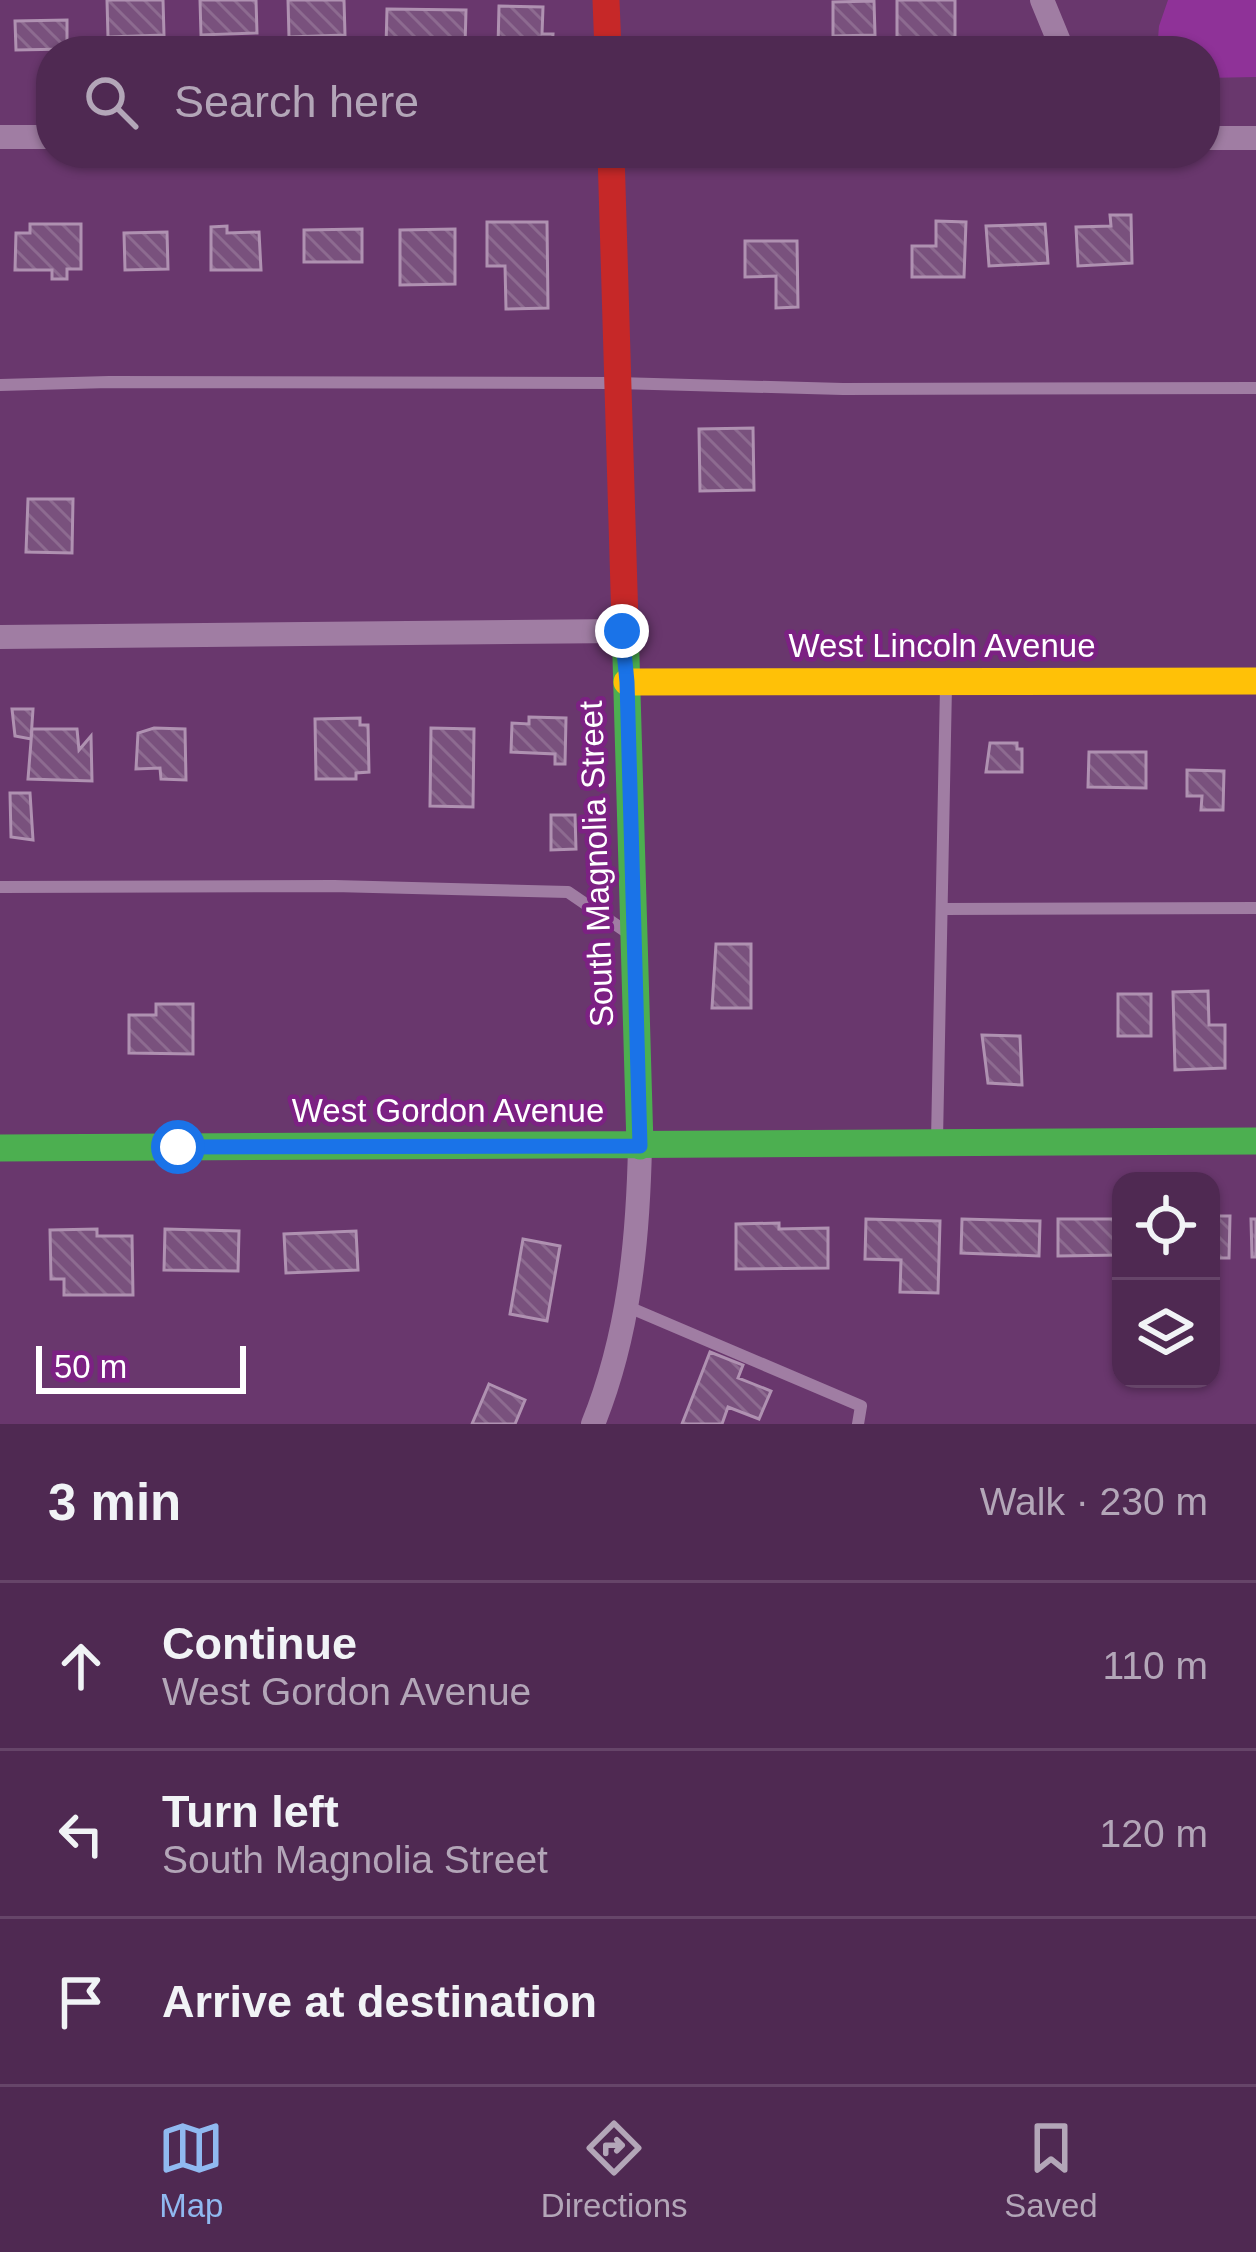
<!DOCTYPE html>
<html lang="en">
<head>
<meta charset="utf-8">
<style>
	body { margin:0; font-family:Helvetica,sans-serif; background:#553159; color:#f1f3f6 }
	.controls { position:absolute; right:36px; bottom:36px; display:grid; overflow:hidden; border-radius:24px; box-shadow:0 3px 9px #0004 }
	.controls button { width:108px; height:108px; display:grid; place-items:center; padding:0; border:0; border-bottom:3px solid #664569; background:#4f2952; color:#f1f3f6; font:60px sans-serif }
	.scale { position:absolute; left:36px; bottom:30px; width:210px; box-sizing:border-box; padding-left:12px; border:6px solid #fff; border-top:0; font-size:33px; line-height:42px; white-space:nowrap; color:#fff; -webkit-text-stroke:9px #7c2183; paint-order:stroke }
	.stop { position:absolute; width:36px; height:36px; margin:-27px; border:9px solid #1a73e8; border-radius:50%; background:#fff }
	.stop.end { background:#1a73e8; border-color:#fff; box-shadow:0 3px 12px #0008 }
	.list { margin:0; padding:0; list-style:none }
	h2 { display:flex; justify-content:space-between; align-items:center; height:156px; margin:0; padding:0 48px; font-size:51px }
	h2 small { font-size:39px; font-weight:400; color:#b3a6b8 }
	.list li { display:grid; grid-template-columns:78px 1fr auto; gap:36px; align-items:center; box-sizing:border-box; height:168px; padding:0 48px; border-top:3px solid #664569 }
	.list b { display:block; font-size:45px; white-space:nowrap }
	.list p { margin:0; font-size:39px; white-space:nowrap; color:#b3a6b8 }
	.list em { font-size:39px; font-style:normal; color:#b3a6b8 }
	.icon { flex:none; width:66px; height:66px; fill:none; stroke:currentColor; stroke-width:2; stroke-linecap:round; stroke-linejoin:round }
	.map { position:relative; flex:none; width:1256px; height:1424px; overflow:hidden }
	.search { position:absolute; background:#4f2952; box-shadow:0 3px 9px #0004; left:36px; right:36px; top:36px; height:132px; display:flex; align-items:center; gap:30px; box-sizing:border-box; padding:0 42px; border-radius:48px; color:#b3a6b8; font-size:45px }
	.sheet { height:660px; background:#4f2952 }
	nav { display:flex; justify-content:space-around; align-items:center; box-sizing:border-box; height:168px; border-top:3px solid #664569; background:#4f2952; font-size:33px; color:#b3a6b8 }
	nav a { display:grid; justify-items:center; gap:6px }
	nav .on { color:#90b9f0 }
	.map>svg:first-child { display:block }
</style>
</head>
<body>
<div class="map">
<svg width="1256" height="1424" viewBox="0 0 1256 1424">
	<defs>
		<pattern id="building-back-hatch" width="6" height="6" patternUnits="userSpaceOnUse" patternTransform="scale(3)"><rect width="6" height="6" fill="#79517d"/><path d="M-1 5l2 2M0 0l6 6M5-1l2 2" fill="none" stroke="#8d6b90"/></pattern>
	</defs>
	<rect width="100%" height="100%" fill="#69376d"/>
	<!-- grass -->
	<path fill="#8f3298" d="M1168,0H1256V77L1205,78V51H1157L1159,26Z"/>
	<!-- building -->
	<path fill="url(#building-back-hatch)" stroke="#af91b1" stroke-width="3" d="M107,0H163L164,35L108,37Z
		M200,0H256L257,33L201,35Z
		M288,0H344L345,35L289,37Z
		M897,0H955V39H897Z
		M874,1L875,35L833,36V2Z
		M499,6L543,7L542,34H553L552,48L498,47Z
		M387,9L466,10L465,47H386Z
		M67,20V49L16,50L15,21Z
		M1110,215H1131L1132,263L1078,266L1076,227L1111,226Z
		M936,221L966,222L964,277H912V246H936Z
		M487,222H547L548,308L506,309L505,266H487Z
		M30,224H81V269H67V279H52V270H15L16,233H30Z
		M1045,224L1048,263L989,266L986,226Z
		M227,226V233L259,232L261,270H211V227Z
		M362,229V262H304V230Z
		M455,229V284L400,285V230Z
		M167,232L168,269L125,270L124,233Z
		M745,241H797L798,307L776,308V276L745,277Z
		M753,428L754,490L700,491L699,429Z
		M28,499H73L72,553L26,552Z
		M12,709H33L31,739L15,736Z
		M529,717L566,718L565,764H555V754L511,752L512,723L529,724Z
		M360,718V725H368L369,772L356,773V779H316L315,719Z
		M154,728L185,729L186,780L161,779L160,768L136,769L138,733Z
		M431,728L474,729L473,807L430,806Z
		M32,729H77L79,750L91,736L92,781L28,779Z
		M990,743H1017V749H1022V772H986Z
		M1089,752H1146V788L1088,787Z
		M1187,770L1224,771L1223,810H1201L1202,796H1187Z
		M10,793H30L33,840L11,837Z
		M551,815H575L576,849L551,850Z
		M716,944H751V1008H712Z
		M1208,991L1209,1025H1225V1068L1175,1070L1173,992Z
		M1118,994H1151V1036H1118Z
		M156,1004H193V1054L129,1053V1015H156Z
		M982,1035L1020,1036L1022,1085L988,1083Z
		M1211,1216H1230L1229,1258H1211Z
		M866,1219L940,1221L938,1293L900,1292L901,1260L865,1259Z
		M962,1219L1040,1221L1039,1256L961,1253Z
		M1058,1219H1121V1255L1058,1256Z
		M1251,1219H1256V1257H1252Z
		M779,1223V1229L828,1228V1268L736,1269V1224Z
		M97,1229V1236H132L133,1295H64V1279H51L50,1230Z
		M165,1229L239,1231L238,1271L164,1270Z
		M356,1231L358,1270L286,1273L284,1234Z
		M523,1239L560,1246L547,1321L510,1314Z
		M710,1352L743,1365L738,1378L771,1391L759,1419L728,1407L722,1424H682Z
		M489,1384L525,1400L515,1424H472Z"/>
	<g fill="none" stroke-linecap="round" stroke-linejoin="round">
		<!-- lane -->
		<path stroke="#a07da3" stroke-width="12" d="M0,385L109,382L617,383L843,389L1256,388
			M0,887L334,886L568,892L628,933
			M942,909L1256,908
			M937,1140L946,686
			M626,1306L861,1406L858,1424"/>
		<!-- street -->
		<path stroke="#a07da3" stroke-width="24" d="M1042,0L1063,51
			M0,137H51
			M1205,138H1256
			M0,637L622,631
			M593,1424C629,1335 638,1241 640,1146"/>
		<!-- fast -->
		<path stroke="#4caf50" stroke-width="27" d="M625,623L640,1146
			M0,1148L1256,1141"/>
		<!-- slow -->
		<path stroke="#ffc107" stroke-width="27" d="M627,682L1256,681"/>
		<!-- jam -->
		<path stroke="#c62828" stroke-width="27" d="M606,0L608,51
			M611,153L625,623"/>
	</g>
	<g fill="none" stroke-linecap="round" stroke-linejoin="round">
		<!-- route -->
		<path stroke="#1a73e8" stroke-width="15" d="M178,1147L640,1146L627,682L622,631"/>
	</g>
	<g text-anchor="middle" dominant-baseline="central" stroke-width="9" stroke-linejoin="round" paint-order="stroke">
		<!-- street labels -->
		<g font-size="33" fill="#fff" stroke="#7c2183">
			<text x="942" y="645">West Lincoln Avenue</text>
			<text transform="translate(596 864) rotate(-92)">South Magnolia Street</text>
			<text x="448" y="1110">West Gordon Avenue</text>
		</g>
	</g>
</svg>
<div class="controls">
<button><svg class="icon" aria-label="locate" viewBox="0 0 24 24"><circle cx="12" cy="12" r="6"/><path d="M12 2v4M12 18v4M2 12h4M18 12h4"/></svg></button>
<button><svg class="icon" aria-label="layers" viewBox="0 0 24 24"><path d="M12 4l9 5-9 5-9-5zM3 14l9 5 9-5"/></svg></button>
</div>
<div class="scale">50 m</div>
<div class="stop" style="left:178px;top:1147px"></div>
<div class="stop end" style="left:622px;top:631px"></div>
<div class="search"><svg class="icon" aria-label="search" viewBox="0 0 24 24"><circle cx="10" cy="10" r="6"/><path d="M15 15l6 6"/></svg>Search here</div>
</div>
<section class="sheet">
<h2>3 min<small>Walk · 230 m</small></h2>
<ul class="list">
<li><svg class="icon" aria-label="ahead" viewBox="0 0 24 24"><path d="M12 20V5M6 11l6-6 6 6"/></svg><div><b>Continue</b><p>West Gordon Avenue</p></div><em>110 m</em></li>
<li><svg class="icon" aria-label="left" viewBox="0 0 24 24"><path d="M17 20v-9H6M10 6l-5 5 5 5"/></svg><div><b>Turn left</b><p>South Magnolia Street</p></div><em>120 m</em></li>
<li><svg class="icon" aria-label="arrive" viewBox="0 0 24 24"><path d="M6 21V4h12l-3 4 3 4H6"/></svg><div><b>Arrive at destination</b></div></li>
</ul>
</section>
<nav>
<a class="on"><svg class="icon" aria-label="map" viewBox="0 0 24 24"><path d="M3 6l6-2 6 2 6-2v14l-6 2-6-2-6 2zM9 4v14M15 6v14"/></svg>Map</a>
<a><svg class="icon" aria-label="directions" viewBox="0 0 24 24"><path d="M12 3l9 9-9 9-9-9zM9 14v-3h6M13 9l2 2-2 2"/></svg>Directions</a>
<a><svg class="icon" aria-label="saved" viewBox="0 0 24 24"><path d="M7 4h10v16l-5-4-5 4z"/></svg>Saved</a>
</nav>
</body>
</html>
